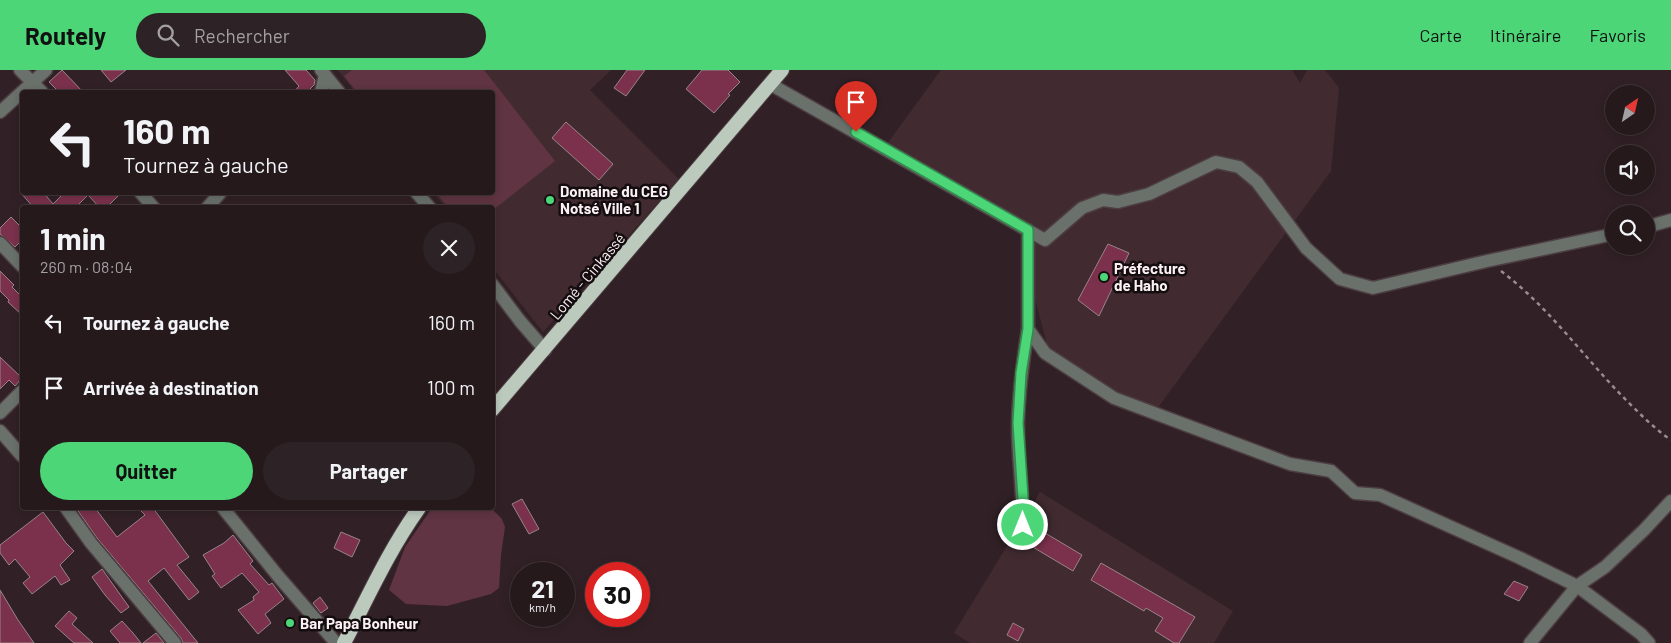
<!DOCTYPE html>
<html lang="fr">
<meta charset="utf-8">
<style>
:root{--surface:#25191c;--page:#2d2225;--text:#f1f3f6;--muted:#a3a0a3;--line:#42383b;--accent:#4cd677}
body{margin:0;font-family:Barlow,sans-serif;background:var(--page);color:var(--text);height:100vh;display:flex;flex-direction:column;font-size:19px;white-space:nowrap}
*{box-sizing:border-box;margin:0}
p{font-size:16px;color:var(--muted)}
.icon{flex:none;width:28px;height:28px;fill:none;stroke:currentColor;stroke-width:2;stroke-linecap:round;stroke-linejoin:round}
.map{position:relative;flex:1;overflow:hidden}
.details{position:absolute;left:20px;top:135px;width:475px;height:305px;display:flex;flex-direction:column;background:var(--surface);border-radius:5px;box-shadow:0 2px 8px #0003,0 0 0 1px var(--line)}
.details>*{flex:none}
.hud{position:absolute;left:20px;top:20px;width:475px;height:105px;border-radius:5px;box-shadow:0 2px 8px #0003,0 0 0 1px var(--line);background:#25191c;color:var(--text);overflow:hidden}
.needle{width:32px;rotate:34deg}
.tools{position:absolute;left:1605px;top:15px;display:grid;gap:10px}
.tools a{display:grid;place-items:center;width:50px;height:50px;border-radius:50%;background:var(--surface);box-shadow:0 2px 8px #0003,0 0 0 1px var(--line);font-size:25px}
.speed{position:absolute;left:510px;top:492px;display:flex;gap:10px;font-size:25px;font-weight:700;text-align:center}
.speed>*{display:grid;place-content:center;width:65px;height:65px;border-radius:50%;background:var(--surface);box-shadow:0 2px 8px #0003,0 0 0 1px var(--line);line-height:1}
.speed small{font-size:12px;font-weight:400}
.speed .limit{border:8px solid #d22;background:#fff;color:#111}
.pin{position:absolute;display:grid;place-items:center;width:42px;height:42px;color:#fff;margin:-51px -21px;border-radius:50% 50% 50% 0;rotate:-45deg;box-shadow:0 0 5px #0007}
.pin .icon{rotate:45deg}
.me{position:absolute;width:55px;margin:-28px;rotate:0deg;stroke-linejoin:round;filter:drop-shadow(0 0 4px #0008)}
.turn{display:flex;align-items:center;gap:18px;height:105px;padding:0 20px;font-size:22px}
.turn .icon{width:65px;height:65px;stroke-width:2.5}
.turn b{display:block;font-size:35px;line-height:42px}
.round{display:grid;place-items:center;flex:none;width:52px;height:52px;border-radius:26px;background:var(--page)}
.head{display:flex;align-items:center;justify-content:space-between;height:85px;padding:0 20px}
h1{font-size:30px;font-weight:700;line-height:38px}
.button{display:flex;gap:10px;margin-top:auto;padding:10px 20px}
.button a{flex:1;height:58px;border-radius:30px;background:var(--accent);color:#111;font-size:20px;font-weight:700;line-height:58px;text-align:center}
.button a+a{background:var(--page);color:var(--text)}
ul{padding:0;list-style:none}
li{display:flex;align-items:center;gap:15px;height:65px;padding:0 20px}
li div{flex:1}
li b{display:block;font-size:19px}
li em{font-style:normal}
header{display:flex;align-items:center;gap:30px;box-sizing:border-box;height:70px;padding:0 25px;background:var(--accent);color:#111}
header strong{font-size:24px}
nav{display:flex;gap:28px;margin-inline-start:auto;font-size:18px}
.search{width:350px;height:45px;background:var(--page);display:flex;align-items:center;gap:12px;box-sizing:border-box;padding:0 18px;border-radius:28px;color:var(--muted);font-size:19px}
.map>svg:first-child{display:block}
.built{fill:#412b31}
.green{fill:#603442}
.building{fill:#7b314c;stroke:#98848a}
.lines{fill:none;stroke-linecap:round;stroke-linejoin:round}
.minor-casing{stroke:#4d3e43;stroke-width:15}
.trunk-casing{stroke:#4d3e43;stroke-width:16}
.path{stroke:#998b8f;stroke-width:2.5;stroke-dasharray:4 4;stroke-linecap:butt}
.minor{stroke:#6a716b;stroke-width:12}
.trunk{stroke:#bccabe;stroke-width:14}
.route-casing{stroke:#318b4d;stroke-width:12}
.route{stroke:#4cd677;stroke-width:9}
.poi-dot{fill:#4cd677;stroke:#140d0f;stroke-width:2}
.labels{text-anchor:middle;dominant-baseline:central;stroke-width:5;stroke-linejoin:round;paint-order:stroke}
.poi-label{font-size:15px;font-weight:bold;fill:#fbf0f3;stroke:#140d0f;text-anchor:start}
.street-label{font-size:15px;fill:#fbf0f3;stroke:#140d0f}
</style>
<header>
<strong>Routely</strong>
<div class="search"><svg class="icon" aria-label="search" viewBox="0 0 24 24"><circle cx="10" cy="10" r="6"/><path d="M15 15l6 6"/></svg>Rechercher</div>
<nav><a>Carte</a><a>Itinéraire</a><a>Favoris</a></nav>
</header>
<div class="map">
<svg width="1671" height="573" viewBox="0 0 1671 573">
<rect width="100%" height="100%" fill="#312126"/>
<g class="built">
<polygon points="338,0 611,0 590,20 679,109 543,262 493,198 492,138 445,137 434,123 492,122 492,22 355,22"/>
<polygon points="941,0 1292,0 1300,13 1307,0 1325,0 1339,18 1331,101 1157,339 1114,323 1048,278 1034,225 1035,173 1016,146 887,74"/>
<polygon points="1040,422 1233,541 1214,573 970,573 954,563"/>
</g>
<g class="green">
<polygon points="352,0 484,0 555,91 493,140 492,138 448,137 436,123 492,122 492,22 357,22 344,6"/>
<polygon points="432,438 491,438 502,449 505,457 501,485 499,518 491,524 447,536 406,534 389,520 405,477"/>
</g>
<g class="building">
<polygon points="62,0 83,22 59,22 49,12"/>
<polygon points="101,0 126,0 111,12"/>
<polygon points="285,0 306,0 315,10 314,15 307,22 294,22 299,16"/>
<polygon points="627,0 645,0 626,26 614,18"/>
<polygon points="702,0 728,0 740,12 728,24 730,25 714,43 686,19"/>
<polygon points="566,52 613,94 599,110 552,68"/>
<polygon points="20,122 43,122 53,134 65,122 122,122 106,138 100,138 88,125 75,138 34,138"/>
<polygon points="11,147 22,158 22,170 15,177 0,164 0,158"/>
<polygon points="1108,174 1129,183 1099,246 1078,230"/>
<polygon points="0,201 14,215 12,217 22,227 22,245 8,232 9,230 0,221"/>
<polygon points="0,287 22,308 15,316 9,310 0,319"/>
<polygon points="522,429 539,459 529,464 512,434"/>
<polygon points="76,438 95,438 117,467 145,445 138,438 153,438 189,487 177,495 199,522 189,530 164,498 148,511 198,573 183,573 181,568 97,468"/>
<polygon points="43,442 66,473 74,481 60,495 70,510 61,515 55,506 32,524 23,513 30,507 15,489 9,495 0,483 0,475"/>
<polygon points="1035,457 1082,485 1073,501 1026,473"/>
<polygon points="341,462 360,470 352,487 334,478"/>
<polygon points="233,465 253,491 250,494 269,515 272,513 284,529 265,544 271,553 258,564 238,540 254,530 253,527 259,522 242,503 221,518 212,506 215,504 203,485 224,473"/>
<polygon points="1101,493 1195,547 1179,573 1174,573 1155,561 1163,548 1146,538 1144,541 1091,510"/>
<polygon points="102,499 129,537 121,543 105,525 92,507"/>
<polygon points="1514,511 1528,517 1519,531 1504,524"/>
<polygon points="0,520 18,550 34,573 0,573"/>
<polygon points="320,527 328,538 321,543 313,533"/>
<polygon points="69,541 77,548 72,554 93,573 74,573 55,556"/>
<polygon points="122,551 133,563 141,573 120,573 110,561"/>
<polygon points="1013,553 1024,559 1018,571 1007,565"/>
<polygon points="156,563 164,573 143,573"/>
</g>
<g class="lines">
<defs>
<g id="minor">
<polyline points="20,0 42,22"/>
<polyline points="321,0 339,22"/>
<polyline points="770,14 1045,170 1082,138 1103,130 1118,132 1149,124 1216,92 1239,97 1257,112 1306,178 1340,209 1373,218 1487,191 1614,164"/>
<polyline points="321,22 325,5"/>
<polyline points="0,42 46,0"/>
<polyline points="140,122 154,138"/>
<polyline points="416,122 430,138"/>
<polyline points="207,138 221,122"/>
<polyline points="1646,157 1671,150"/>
<polyline points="1028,160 1028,259 1045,283 1114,328 1290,394 1331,401 1355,423 1380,425 1520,488 1577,516 1641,564 1649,573"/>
<polyline points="0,173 22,196"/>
<polyline points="492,214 520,251 545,280"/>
<polyline points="0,343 22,321"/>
<polyline points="0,361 22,386"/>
<polyline points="66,438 91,473 175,573"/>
<polyline points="223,438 278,506 336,573"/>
<path d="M1022 466C1025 427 1017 389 1018 351 1019 320 1023 290 1028 259"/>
<polyline points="1530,573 1577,516 1605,497 1644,460 1671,431"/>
</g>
<g id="trunk">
<polyline points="492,340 782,0"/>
<path d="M344 573C368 527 389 480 419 438"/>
</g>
</defs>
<use href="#minor" class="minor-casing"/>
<use href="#trunk" class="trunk-casing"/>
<path class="path" d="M1501 201C1550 238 1585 289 1628 332 1642 346 1655 359 1671 370"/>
<use href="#minor" class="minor"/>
<use href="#trunk" class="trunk"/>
</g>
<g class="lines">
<defs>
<polyline id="route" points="856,62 1028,160 1028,259 1021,303 1018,353 1024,443 1023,455"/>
</defs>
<use href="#route" class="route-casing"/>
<use href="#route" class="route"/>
</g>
<g class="poi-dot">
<circle cx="550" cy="130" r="5"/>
<circle cx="1104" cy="207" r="5"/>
<circle cx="290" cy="553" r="5"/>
</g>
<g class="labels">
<g class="poi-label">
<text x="560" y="121">Domaine du CEG<tspan x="560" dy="17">Notsé Ville 1</tspan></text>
<text x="1114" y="198">Préfecture<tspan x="1114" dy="17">de Haho</tspan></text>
<text x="300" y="553">Bar Papa Bonheur</text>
</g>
<g class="street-label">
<text transform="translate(587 206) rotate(-50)">Lomé - Cinkassé</text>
</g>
</g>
</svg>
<div class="tools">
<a><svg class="needle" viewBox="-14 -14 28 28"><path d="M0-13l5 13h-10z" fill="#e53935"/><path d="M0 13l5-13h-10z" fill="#a3a0a3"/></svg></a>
<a><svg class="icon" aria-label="sound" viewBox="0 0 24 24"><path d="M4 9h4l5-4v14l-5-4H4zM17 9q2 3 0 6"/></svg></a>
<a><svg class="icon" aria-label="search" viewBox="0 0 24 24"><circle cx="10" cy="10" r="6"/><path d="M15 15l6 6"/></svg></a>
</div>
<div class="speed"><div>21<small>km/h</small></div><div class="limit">30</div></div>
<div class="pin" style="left:856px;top:62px;background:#d93025"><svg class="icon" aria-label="arrive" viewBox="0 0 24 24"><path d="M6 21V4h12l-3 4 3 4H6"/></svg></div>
<svg class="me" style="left:1023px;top:455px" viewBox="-20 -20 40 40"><circle r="17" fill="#4cd677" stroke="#fff" stroke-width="3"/><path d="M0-11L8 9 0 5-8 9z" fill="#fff"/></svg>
<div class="hud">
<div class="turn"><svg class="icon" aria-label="left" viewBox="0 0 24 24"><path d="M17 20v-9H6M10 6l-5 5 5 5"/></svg><div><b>160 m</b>Tournez à gauche</div></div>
</div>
<section class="details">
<div class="head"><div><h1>1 min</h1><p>260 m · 08:04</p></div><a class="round"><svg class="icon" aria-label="close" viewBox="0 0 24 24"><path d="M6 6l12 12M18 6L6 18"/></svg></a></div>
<ul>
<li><svg class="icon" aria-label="left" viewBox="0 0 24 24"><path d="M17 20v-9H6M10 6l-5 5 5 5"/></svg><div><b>Tournez à gauche</b></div><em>160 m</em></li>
<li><svg class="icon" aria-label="arrive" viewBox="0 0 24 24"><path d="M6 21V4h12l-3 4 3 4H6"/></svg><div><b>Arrivée à destination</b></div><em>100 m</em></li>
</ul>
<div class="button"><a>Quitter</a><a>Partager</a></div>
</section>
</div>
